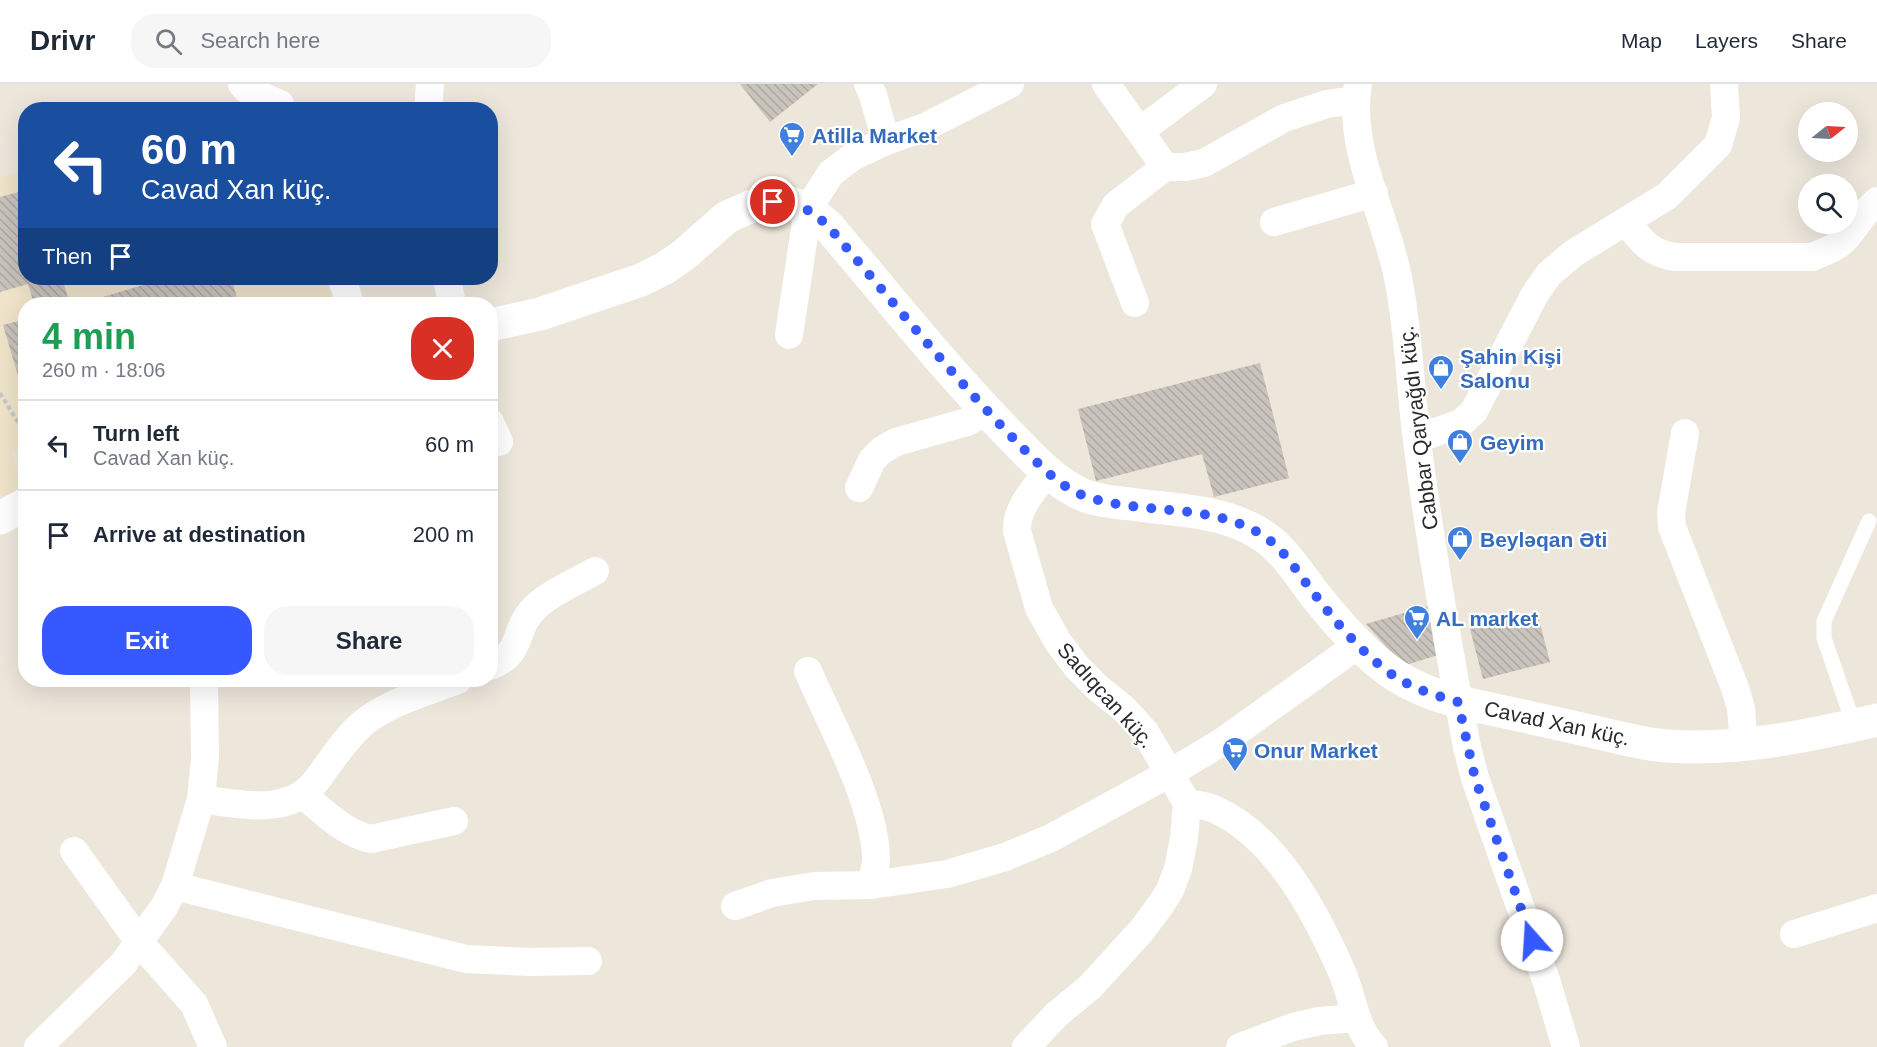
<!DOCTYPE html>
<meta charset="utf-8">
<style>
:root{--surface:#fff;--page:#f6f6f7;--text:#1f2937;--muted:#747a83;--line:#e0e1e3;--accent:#3659ff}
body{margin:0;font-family:Helvetica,sans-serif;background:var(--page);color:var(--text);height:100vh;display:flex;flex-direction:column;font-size:22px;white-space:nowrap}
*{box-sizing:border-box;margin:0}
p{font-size:20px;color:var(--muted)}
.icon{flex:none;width:33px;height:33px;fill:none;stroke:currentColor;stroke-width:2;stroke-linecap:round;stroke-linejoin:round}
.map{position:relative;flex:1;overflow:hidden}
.sheet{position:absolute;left:18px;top:213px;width:480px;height:390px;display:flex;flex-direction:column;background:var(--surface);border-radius:24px;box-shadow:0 6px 24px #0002}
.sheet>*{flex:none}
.banner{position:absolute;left:18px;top:18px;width:480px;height:183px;border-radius:24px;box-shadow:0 6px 24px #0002;background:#1a4fa0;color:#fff;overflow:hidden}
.needle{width:39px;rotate:72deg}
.buttons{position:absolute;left:1798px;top:18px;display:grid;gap:12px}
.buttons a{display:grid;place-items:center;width:60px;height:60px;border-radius:50%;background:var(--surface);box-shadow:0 6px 24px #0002;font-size:30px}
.pin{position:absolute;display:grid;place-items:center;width:51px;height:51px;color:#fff;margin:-26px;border:3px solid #fff;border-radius:50%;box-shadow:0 2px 6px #0007}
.me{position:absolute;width:66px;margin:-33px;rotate:341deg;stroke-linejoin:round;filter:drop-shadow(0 0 4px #0008)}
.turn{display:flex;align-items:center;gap:21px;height:126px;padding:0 24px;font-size:27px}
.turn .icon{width:78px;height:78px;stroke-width:2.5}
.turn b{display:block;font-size:42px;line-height:51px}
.then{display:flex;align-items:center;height:57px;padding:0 24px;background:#0003;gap:12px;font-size:22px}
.round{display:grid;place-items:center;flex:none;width:63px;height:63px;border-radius:24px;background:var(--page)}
.head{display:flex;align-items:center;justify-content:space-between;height:102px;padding:0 24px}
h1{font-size:36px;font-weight:700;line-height:45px;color:#1e9e55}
.button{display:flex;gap:12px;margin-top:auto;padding:12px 24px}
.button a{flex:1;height:69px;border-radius:24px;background:var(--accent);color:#fff;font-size:24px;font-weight:700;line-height:69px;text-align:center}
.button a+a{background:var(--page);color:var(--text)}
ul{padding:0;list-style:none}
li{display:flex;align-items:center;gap:18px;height:90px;padding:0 24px;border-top:2px solid var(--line)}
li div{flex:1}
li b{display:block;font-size:22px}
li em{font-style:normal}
header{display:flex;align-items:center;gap:36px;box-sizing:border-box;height:84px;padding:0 30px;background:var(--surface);border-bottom:2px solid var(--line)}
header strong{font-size:28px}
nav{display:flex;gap:33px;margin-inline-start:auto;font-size:21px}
.search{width:420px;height:54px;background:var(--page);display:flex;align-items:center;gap:15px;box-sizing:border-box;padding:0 21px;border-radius:24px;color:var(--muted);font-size:22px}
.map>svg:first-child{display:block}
.education{fill:#efe4ca}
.building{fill:url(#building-back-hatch)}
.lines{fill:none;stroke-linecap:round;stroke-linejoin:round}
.path{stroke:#c8c8c8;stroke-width:4;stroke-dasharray:4.5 3;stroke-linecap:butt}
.service{stroke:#fff;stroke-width:15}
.minor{stroke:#fff;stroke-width:28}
.tertiary{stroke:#fff;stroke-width:33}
.route{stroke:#3659ff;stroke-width:10;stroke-dasharray:0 18}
.labels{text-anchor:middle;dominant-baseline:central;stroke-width:4.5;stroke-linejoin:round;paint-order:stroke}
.shop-label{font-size:21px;font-weight:bold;fill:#366cbe;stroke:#fff;text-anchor:start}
.street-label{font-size:21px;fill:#2a2a2a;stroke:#fff}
</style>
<header>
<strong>Drivr</strong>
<div class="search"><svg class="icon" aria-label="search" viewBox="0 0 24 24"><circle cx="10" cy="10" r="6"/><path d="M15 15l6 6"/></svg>Search here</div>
<nav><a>Map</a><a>Layers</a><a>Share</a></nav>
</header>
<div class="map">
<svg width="1877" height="963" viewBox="0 0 1877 963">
<defs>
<pattern id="building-back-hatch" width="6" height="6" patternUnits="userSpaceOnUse" patternTransform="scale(1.5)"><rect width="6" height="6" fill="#c8c3bb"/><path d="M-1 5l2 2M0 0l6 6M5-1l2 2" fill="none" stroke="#aca8a1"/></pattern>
</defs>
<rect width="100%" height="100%" fill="#ede6db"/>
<polygon class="education" points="25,86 26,194 325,194 333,220 26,220 25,360 12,369 22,407 0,413 0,93"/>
<g class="building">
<polygon points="740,0 818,0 770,38"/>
<polygon points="26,106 26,194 62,194 70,220 34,220 28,200 0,208 0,113"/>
<polygon points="167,194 231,194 239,220 79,220"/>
<polygon points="26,235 26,315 25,315 3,241"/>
<polygon points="1260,279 1289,394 1214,413 1202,370 1096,397 1078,325"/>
<polygon points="1428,522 1438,571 1403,582 1366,540"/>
<polygon points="1537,528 1550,578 1483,595 1470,545"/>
</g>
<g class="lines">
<polyline class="path" points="0,309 26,351"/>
<polyline class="service" points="1854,641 1824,554 1824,537 1869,437"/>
<g class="minor">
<polyline points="242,0 246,5 280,20"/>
<polyline points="868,0 873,11 886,57"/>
<polyline points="1106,0 1165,83 1185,83 1204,79 1284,34 1327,20 1355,16"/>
<path d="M1358 0C1347 67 1386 130 1398 194 1409 248 1410 303 1417 357 1430 459 1448 562 1467 663L1475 694 1547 899 1566 963"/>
<polyline points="428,26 430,0"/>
<polyline points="1140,47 1203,0"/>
<polyline points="1274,138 1374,109"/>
<path d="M1627 139C1643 158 1648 168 1674 173H1812C1824 168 1837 164 1846 154 1858 140 1862 130 1877 117"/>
<polyline points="342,194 350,220"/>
<polyline points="447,194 452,220"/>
<polyline points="1135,219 1105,140 1116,121 1165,83"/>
<polyline points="789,251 808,125 831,89 854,72 886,57 925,43 1010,0"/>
<polyline points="490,338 499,358"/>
<polyline points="1685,349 1671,429 1672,443 1735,604 1741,624 1744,662"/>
<polyline points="1417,355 1461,339 1474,327 1535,210 1549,190 1574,169 1667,112 1718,61 1726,34 1724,0"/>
<polyline points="859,404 872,376 882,366 896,358 967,338 987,327"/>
<path d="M490 582C523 570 513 548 531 528 545 511 576 498 595 487"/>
<path d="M808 587C830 638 875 719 876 774 876 783 873 792 871 801"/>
<path d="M303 711C323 727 345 750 371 755L454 737"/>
<path d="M201 715C239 720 289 733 316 697 331 677 344 656 362 640 388 618 427 608 458 596"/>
<path d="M1187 719C1196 721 1206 721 1214 725 1276 752 1316 829 1342 888 1353 913 1354 942 1374 963"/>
<polyline points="74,767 140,859 194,920 213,963"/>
<polyline points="175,802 466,875 530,878 588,877"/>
<polyline points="735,822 772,809 814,802 871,801 947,790 1005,773 1051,754 1170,689 1222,658 1359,560"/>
<polyline points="1794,850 1877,824"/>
<polyline points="38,963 123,880 164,823 175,802 201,715 205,673 204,596"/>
<path d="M1026 963 1057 930 1090 903 1142 846 1162 819 1170 806 1178 785 1184 754 1187 719 1145 648 1124 625 1098 604 1077 583 1058 558 1039 524 1017 447C1016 424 1034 406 1047 388"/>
<polyline points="1240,963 1293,943 1319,937 1356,934"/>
</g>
<g class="tertiary">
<path d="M490 241 540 230 641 196 665 184 685 170 727 133 759 119 773 118 790 119 808 125 828 142C888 212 945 285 1009 350 1031 372 1052 397 1081 410 1096 417 1114 418 1130 420 1172 426 1220 426 1257 448 1287 465 1302 497 1324 522 1342 544 1363 567 1385 584 1422 613 1469 620 1514 630 1546 637 1579 644 1612 652 1629 656 1648 661 1667 662 1739 667 1807 652 1877 636"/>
<polyline points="0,434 26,420"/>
</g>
</g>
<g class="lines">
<path class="route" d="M773 118C801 120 808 124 828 142 889 213 948 287 1013 354 1033 374 1055 400 1082 411 1144 434 1220 415 1273 459 1290 474 1302 495 1316 512 1337 540 1369 577 1399 595 1417 606 1438 612 1458 618L1475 694 1532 856"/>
</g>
<defs>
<symbol id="supermarket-pin" viewBox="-11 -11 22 30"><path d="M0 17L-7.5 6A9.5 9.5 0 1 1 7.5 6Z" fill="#3f7fe0" stroke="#fff"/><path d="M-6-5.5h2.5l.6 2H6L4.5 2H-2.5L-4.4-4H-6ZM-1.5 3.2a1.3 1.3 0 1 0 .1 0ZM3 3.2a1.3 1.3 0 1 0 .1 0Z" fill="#fff"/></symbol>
<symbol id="shop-pin" viewBox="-11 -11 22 30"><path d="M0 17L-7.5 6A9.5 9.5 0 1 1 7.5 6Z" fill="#3f7fe0" stroke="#fff"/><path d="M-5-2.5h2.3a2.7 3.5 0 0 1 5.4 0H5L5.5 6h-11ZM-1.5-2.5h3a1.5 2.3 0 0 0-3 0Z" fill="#fff"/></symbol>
</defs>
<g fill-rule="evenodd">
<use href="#supermarket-pin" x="777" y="36" width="30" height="40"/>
<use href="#shop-pin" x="1426" y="269" width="30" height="40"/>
<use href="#shop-pin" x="1445" y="343" width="30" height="40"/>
<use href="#shop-pin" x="1445" y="440" width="30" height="40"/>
<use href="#supermarket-pin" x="1402" y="519" width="30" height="40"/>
<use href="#supermarket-pin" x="1220" y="651" width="30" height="40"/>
</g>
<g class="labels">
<g class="shop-label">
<text x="812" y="51">Atilla Market</text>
<text x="1460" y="272">Şahin Kişi<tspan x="1460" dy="24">Salonu</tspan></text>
<text x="1480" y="358">Geyim</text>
<text x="1480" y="455">Beyləqan Əti</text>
<text x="1436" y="534">AL market</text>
<text x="1254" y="666">Onur Market</text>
</g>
<g class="street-label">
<text transform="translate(1418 344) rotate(-97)">Cabbar Qaryağdı küç.</text>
<text transform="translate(1106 611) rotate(48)">Sadıqcan küç.</text>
<text transform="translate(1557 639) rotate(12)">Cavad Xan küç.</text>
</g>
</g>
</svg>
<div class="buttons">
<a><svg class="needle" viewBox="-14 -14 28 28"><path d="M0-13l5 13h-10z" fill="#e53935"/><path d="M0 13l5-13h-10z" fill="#747a83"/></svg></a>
<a><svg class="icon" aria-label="search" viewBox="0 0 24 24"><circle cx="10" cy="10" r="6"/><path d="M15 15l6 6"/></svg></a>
</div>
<div class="pin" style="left:773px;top:118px;background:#d93025"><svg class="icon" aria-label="arrive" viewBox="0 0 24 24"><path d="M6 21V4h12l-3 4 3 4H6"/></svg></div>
<svg class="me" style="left:1532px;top:856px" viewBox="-20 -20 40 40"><circle r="19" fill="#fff"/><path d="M0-13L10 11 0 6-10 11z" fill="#3659ff"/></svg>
<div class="banner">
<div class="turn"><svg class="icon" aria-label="left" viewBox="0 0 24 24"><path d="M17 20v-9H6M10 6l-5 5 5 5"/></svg><div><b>60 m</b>Cavad Xan küç.</div></div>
<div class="then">Then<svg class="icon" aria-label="arrive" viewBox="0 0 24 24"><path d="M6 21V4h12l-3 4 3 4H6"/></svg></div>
</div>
<section class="sheet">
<div class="head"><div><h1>4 min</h1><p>260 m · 18:06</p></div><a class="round" style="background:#d93025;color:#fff"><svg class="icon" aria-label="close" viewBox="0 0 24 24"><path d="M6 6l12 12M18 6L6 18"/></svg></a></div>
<ul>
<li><svg class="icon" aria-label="left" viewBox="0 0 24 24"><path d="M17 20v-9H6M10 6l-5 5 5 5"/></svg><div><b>Turn left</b><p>Cavad Xan küç.</p></div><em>60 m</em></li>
<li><svg class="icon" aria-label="arrive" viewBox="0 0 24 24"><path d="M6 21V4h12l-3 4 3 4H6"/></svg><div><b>Arrive at destination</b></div><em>200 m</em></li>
</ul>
<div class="button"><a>Exit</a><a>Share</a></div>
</section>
</div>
